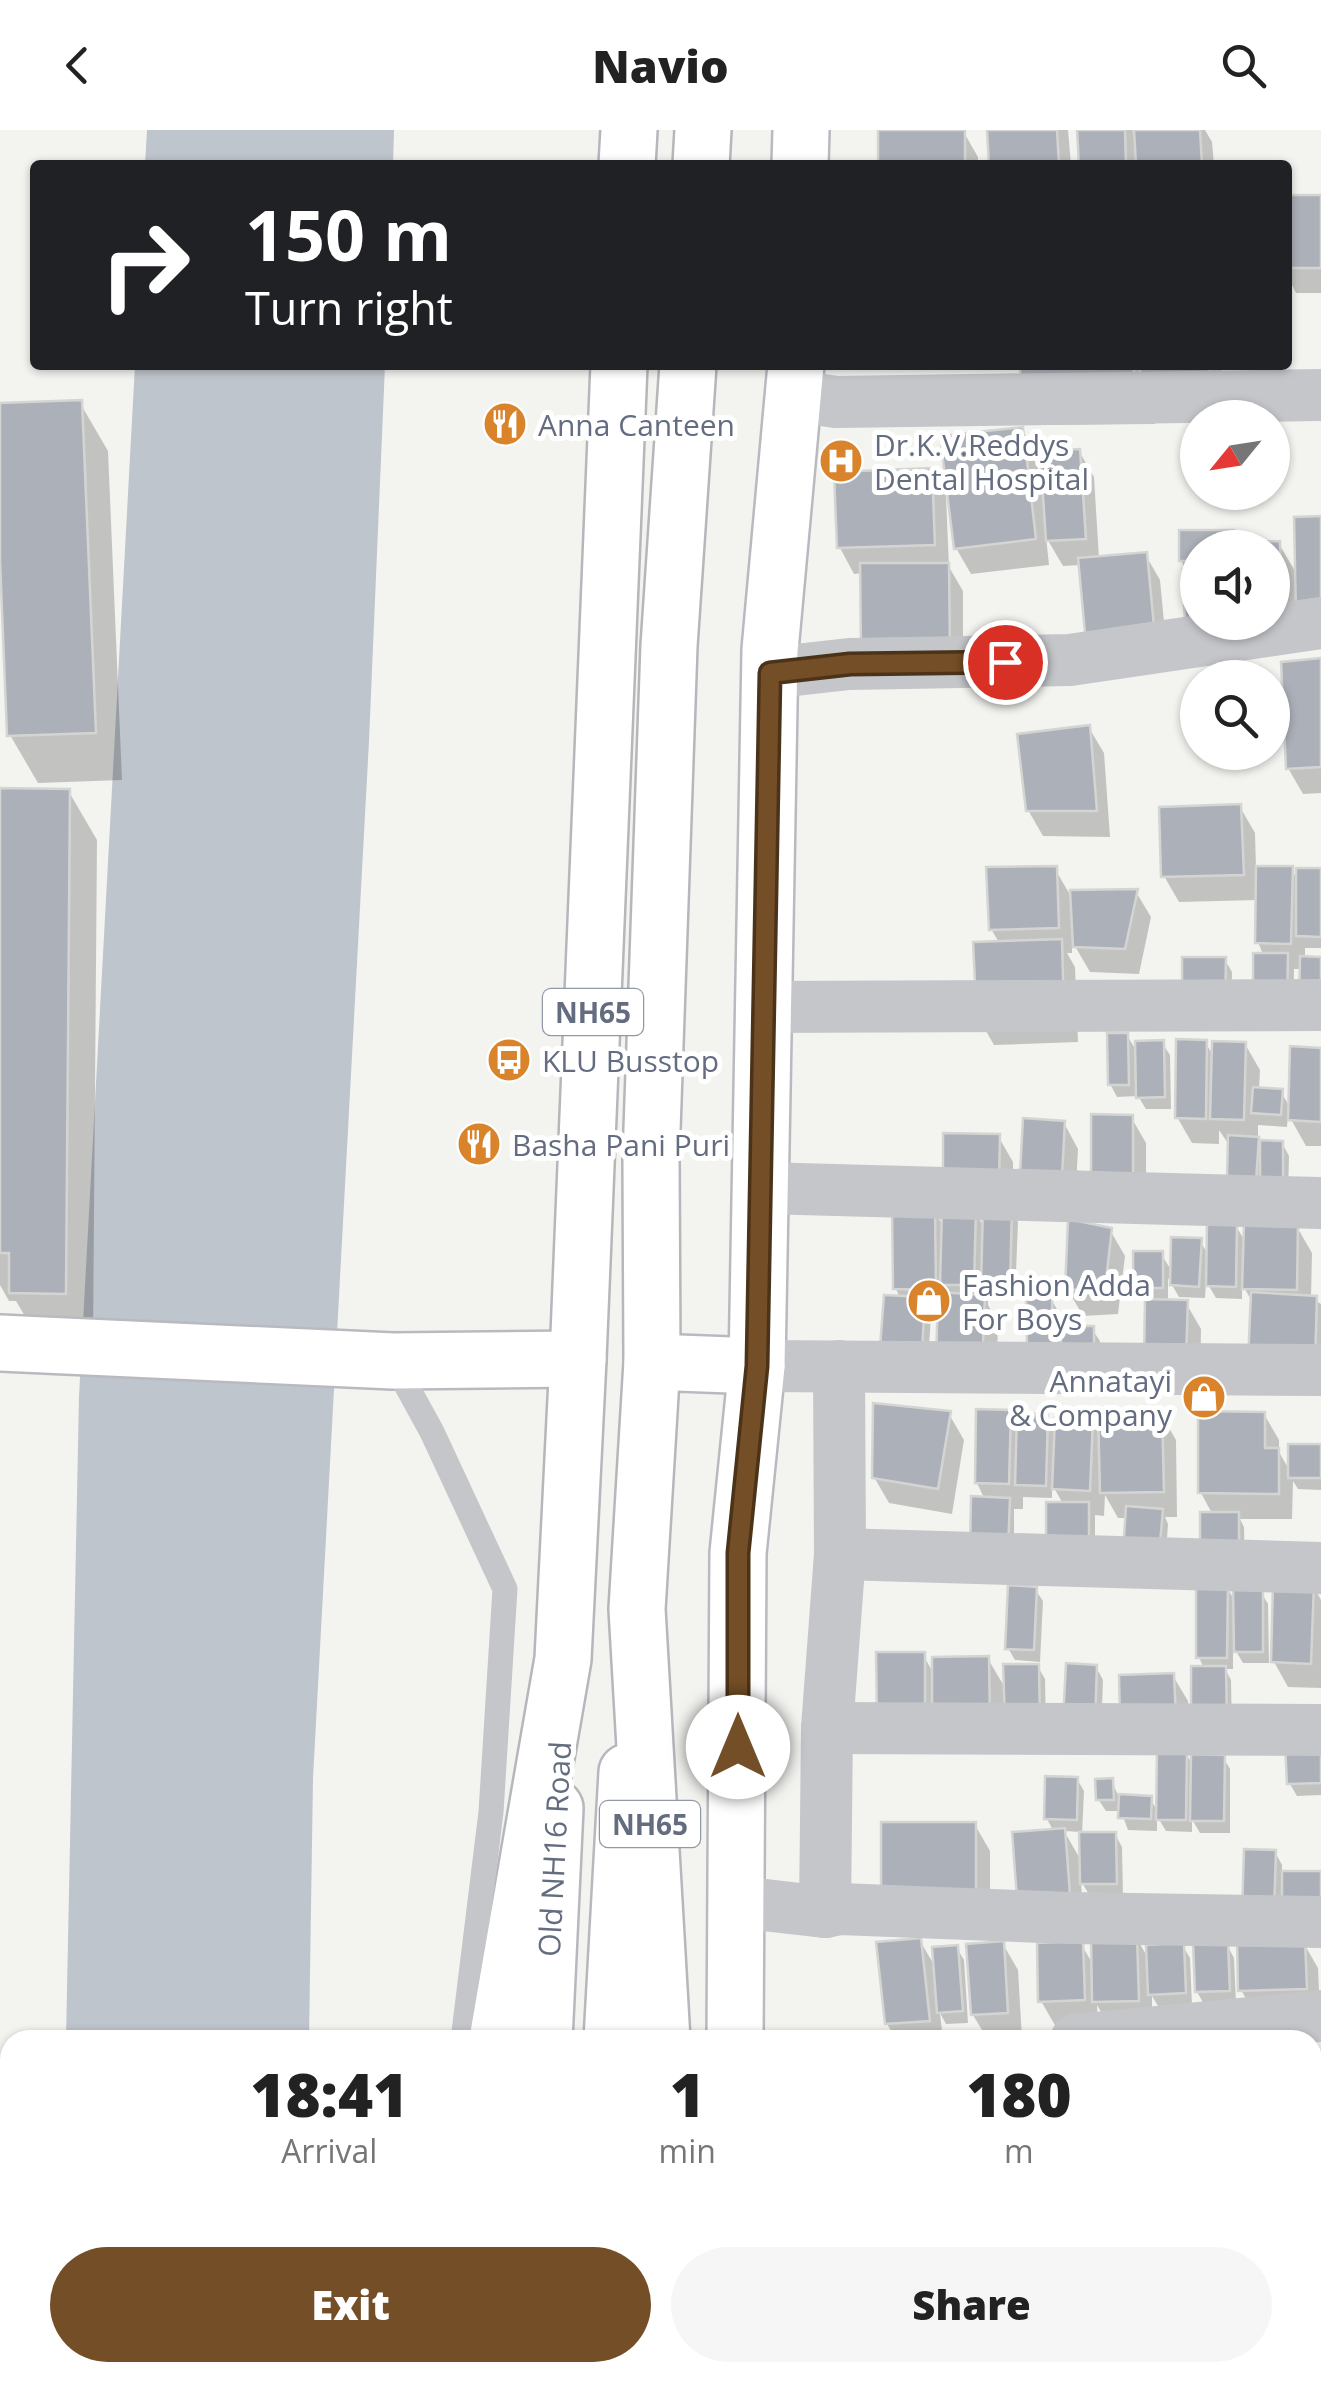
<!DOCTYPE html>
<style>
:root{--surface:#fff;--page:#f6f6f6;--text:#222;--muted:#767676;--accent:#744e26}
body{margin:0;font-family:"Open Sans",sans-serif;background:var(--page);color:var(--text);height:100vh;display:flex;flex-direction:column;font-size:38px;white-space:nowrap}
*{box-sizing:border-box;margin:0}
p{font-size:32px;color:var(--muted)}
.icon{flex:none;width:55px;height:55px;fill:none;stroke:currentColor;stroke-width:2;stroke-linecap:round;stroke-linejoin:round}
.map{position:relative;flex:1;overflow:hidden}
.side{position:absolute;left:0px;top:1900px;width:1322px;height:352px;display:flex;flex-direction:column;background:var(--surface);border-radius:30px 30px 0 0;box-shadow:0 2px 8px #0004}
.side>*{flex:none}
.top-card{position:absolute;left:30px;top:30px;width:1262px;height:210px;border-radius:10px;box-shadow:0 2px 8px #0004;background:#202124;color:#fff;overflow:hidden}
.needle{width:65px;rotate:240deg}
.fabs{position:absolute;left:1180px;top:270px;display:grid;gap:20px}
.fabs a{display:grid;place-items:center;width:110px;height:110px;border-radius:50%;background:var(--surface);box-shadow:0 2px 8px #0004;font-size:50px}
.pin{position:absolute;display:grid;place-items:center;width:85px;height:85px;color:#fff;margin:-42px;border:5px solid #fff;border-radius:50%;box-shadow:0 2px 10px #0007}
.me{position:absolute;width:110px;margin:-55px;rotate:0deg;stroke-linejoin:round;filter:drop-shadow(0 0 8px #0008)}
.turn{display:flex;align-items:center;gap:35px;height:210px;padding:0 50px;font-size:45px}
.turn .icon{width:130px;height:130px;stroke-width:2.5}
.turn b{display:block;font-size:70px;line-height:85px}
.eta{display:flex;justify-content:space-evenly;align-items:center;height:170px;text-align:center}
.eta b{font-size:60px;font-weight:800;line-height:70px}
.button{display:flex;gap:20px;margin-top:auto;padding:20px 50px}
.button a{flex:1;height:115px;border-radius:60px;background:var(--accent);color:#fff;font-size:40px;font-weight:800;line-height:115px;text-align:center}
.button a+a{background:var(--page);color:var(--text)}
header{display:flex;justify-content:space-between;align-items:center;height:130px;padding:0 50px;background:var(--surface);font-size:45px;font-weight:800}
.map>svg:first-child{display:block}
.water{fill:#bfc5cc}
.shadow{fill:#0003;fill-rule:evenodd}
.building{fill:#acb0b8;stroke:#d4d5d3;stroke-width:2.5}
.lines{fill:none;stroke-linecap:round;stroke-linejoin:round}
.secondary-casing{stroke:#b8bac0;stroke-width:60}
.primary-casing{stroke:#b7b8bd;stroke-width:60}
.highway-casing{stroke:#b6b7bb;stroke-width:60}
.lane{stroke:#c4c6ca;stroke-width:25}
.street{stroke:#c4c6ca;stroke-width:52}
.secondary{stroke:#fff;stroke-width:55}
.primary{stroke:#fff;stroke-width:55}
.highway{stroke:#fff;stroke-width:55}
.route-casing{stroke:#4b3319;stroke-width:25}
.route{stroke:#744e26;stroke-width:18}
.labels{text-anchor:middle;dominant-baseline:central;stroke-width:10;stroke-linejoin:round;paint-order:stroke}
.shield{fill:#fff;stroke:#9298a6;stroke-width:2.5}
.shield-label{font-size:28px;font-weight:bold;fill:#646c80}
.poi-label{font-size:30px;fill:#646c80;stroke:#fff;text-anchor:start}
.street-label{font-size:30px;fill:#646c80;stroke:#fff}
</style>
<header><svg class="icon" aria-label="back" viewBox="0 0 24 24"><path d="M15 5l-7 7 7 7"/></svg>Navio<svg class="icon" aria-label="search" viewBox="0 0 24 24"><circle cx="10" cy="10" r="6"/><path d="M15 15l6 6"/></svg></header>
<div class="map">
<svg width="1321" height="2251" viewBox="0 0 1321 2251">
<rect width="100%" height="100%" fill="#f3f4f0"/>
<g class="water">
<polygon points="147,0 394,0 393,35 145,35"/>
<polygon points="135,235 385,235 369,611 313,1648 309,1910 66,1910 79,1266"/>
<polygon points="59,2242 304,2242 303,2251 58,2251"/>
</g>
<g class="shadow">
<polygon points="989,0 1068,0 1071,35 991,35"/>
<polygon points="1080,0 1132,0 1137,9 1137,0 1205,0 1212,12 1214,35 1081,35"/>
<polygon points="963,1 978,27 978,35 881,35"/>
<polygon points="1288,67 1321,67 1321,163 1296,163 1288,147"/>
<polygon points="1022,235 1222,235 1223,276 1155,277 1155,294 1044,295"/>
<polygon points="80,273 108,321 122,650 38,653 10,605 0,372 0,275"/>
<polygon points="1022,299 1036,325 1040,356 1044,356 1079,321 1094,347 1099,428 1145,424 1160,450 1167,523 1081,435 1063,436 1046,407 1049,435 971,444 956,418"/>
<polygon points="931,340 946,366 949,437 963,461 963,548 863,443 854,444 840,418"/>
<polygon points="1321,388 1321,509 1272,492 1279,414 1298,446"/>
<polygon points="1232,402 1239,418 1198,418 1195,516 1192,478 1186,468 1188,442 1181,431 1181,403"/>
<polygon points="1321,531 1321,663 1303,664 1288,638"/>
<polygon points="1089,598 1104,623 1110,707 1043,706 1028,680"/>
<polygon points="0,661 69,662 97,710 93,1211 39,1210 16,1171 9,1171 0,1155"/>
<polygon points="1240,677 1255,703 1256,739 1291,739 1299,752 1321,740 1321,818 1305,818 1305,829 1321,830 1302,839 1294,839 1293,899 1258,812 1258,770 1179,772 1164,746"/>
<polygon points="1055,739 1069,763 1136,762 1151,787 1139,844 1090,842 1072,811 1072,823 1067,823 1075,837 1078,912 994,915 979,889 1000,814 991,799"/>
<polygon points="1185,829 1225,830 1232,842 1231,893"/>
<polygon points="1127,905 1138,924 1162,913 1170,925 1171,979 1146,979 1138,966 1117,967 1110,954"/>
<polygon points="1205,912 1214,927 1245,914 1260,940 1259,960 1281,962 1291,979 1321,920 1321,1016 1306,1016 1288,984 1287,997 1258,995 1258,1012 1282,1013 1289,1026 1288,1065 1262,1064 1219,1000 1219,1014 1192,1013 1177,987"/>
<polygon points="1131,987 1146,1013 1146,1082 1108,1082"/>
<polygon points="1064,993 1078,1019 1074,1093 1110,1100 1125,1126 1118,1184 1083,1186 1068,1160 1070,1089 1036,1086"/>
<path d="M998 1006 1013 1032V1082L1018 1092 1015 1168 988 1167V1175L998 1193 996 1261 940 1185H931L928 1232 896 1159 934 1080 944 1098ZM973 1078H986L985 1099Z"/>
<polygon points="1236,1096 1246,1113 1297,1097 1312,1123 1311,1168 1321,1174 1321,1259 1253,1173 1242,1154 1242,1169 1216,1168 1206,1151 1205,1168 1179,1167 1168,1148 1168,1172 1186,1173 1201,1199 1200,1254 1148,1170 1143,1170 1136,1157 1161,1124 1173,1143 1200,1111 1209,1126"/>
<polygon points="1051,1169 1058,1181 1059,1198 1092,1199 1100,1211 1100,1243 1036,1227"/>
<polygon points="1009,1283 1019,1299 1047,1286 1056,1303 1092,1291 1101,1308 1161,1284 1176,1310 1177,1387 1165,1387 1168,1394 1165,1437 1127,1388 1118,1388 1105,1365 1104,1386 1095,1385 1095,1432 1052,1354 1052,1368 1023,1367 1023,1379 1014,1379 1014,1432 977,1353"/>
<polygon points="949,1284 964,1310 952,1384 889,1373 874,1347"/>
<polygon points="1264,1284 1279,1310 1279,1322 1291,1343 1321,1317 1321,1360 1298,1359 1293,1351 1292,1389 1240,1389 1244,1397 1245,1444 1201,1363"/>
<polygon points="1313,1455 1321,1470 1321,1558 1288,1557 1273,1530"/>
<polygon points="1226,1456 1236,1473 1261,1462 1268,1474 1269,1533 1243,1533 1233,1516 1233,1539 1225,1539 1231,1550 1232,1606 1199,1527"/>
<polygon points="1035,1459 1043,1471 1040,1532 1015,1530 1008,1518"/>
<polygon points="923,1525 934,1544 988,1529 1007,1561 1038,1537 1045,1549 1046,1604 895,1611"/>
<polygon points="1096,1537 1103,1550 1101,1604 1065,1590"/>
<polygon points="1173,1546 1188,1571 1189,1616 1138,1617"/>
<polygon points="1321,1617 1321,1665 1297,1666 1290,1654"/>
<polygon points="1186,1624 1194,1637 1223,1627 1230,1639 1230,1703 1200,1703 1192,1689 1192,1702 1166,1701 1157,1686 1157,1701 1128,1700 1121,1681 1106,1681 1098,1669 1111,1650 1119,1667 1150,1668 1159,1684"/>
<path d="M1077 1649 1084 1661 1082 1705 1115 1704 1122 1717 1123 1766H1090L1081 1751 1084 1803 1036 1807 1054 1702 1047 1689ZM1064 1701 1082 1702V1732Z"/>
<polygon points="975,1695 990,1721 990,1790 883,1763"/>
<polygon points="1275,1722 1282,1735 1282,1743 1321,1744 1252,1793"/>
<polygon points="1136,1807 1149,1830 1183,1816 1190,1828 1192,1875 1158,1876 1152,1866 1152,1896 1110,1897 1097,1875 1098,1896 1056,1897 1041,1871 1081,1814 1094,1836"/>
<polygon points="920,1811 936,1838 957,1818 964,1830 968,1893 946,1894 940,1883 943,1910 897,1910 887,1894"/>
<polygon points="1303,1812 1318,1838 1320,1884 1256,1886 1241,1860"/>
<polygon points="1003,1814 1018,1840 1022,1909 988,1910 973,1885"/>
<polygon points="1227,1815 1234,1828 1236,1873 1204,1874 1197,1862"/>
<polygon points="1143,2242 1210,2242 1211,2251 1144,2251"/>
</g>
<g class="building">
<rect x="878" y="0" width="87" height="35"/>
<polygon points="987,0 1057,0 1059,35 989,35"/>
<polygon points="1077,0 1125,0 1126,35 1079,35"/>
<polygon points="1134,0 1200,0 1202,35 1136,35"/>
<rect x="1288" y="65" width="33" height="73"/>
<polygon points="1020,235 1134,235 1134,257 1020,258"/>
<polygon points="1140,235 1209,235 1209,251 1140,252"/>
<polygon points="82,270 96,603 7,606 0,430 0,273"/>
<polygon points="1023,297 1036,409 954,419 940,306"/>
<polygon points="1080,319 1086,409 1046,411 1040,321"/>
<polygon points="932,338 935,415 837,418 834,342"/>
<polygon points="1321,386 1321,482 1296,485 1294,387"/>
<polygon points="1179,400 1234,400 1234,418 1198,418 1198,431 1179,431"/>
<polygon points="1280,411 1281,487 1272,487 1272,418 1244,418 1243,412"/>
<polygon points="1147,422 1154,497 1085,503 1078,428"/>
<polygon points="860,433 949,433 950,523 861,522"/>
<polygon points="1183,439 1198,439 1198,468 1184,469"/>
<polygon points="1198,475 1198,492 1186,505 1184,476"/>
<polygon points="1321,528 1321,637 1286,639 1281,532"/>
<polygon points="1090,595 1097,681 1026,681 1017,604"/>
<polygon points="0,658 70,659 66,1164 9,1163 9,1123 0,1123"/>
<polygon points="1241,674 1244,745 1161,747 1159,677"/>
<polygon points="1057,736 1059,798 989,800 986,737"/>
<polygon points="1256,736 1293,736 1291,814 1255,813"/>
<polygon points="1296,738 1321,738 1321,807 1296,806"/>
<polygon points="1138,759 1125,819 1073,817 1070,760"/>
<polygon points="1062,809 1064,886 977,890 973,812"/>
<polygon points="1253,823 1288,823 1287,887 1253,887"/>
<polygon points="1300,826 1321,827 1321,875 1299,875"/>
<polygon points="1182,827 1226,827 1225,882 1182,881"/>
<polygon points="1107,903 1128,903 1129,955 1108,955"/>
<polygon points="1176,909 1207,910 1206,989 1175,988"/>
<polygon points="1164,910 1165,967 1136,968 1135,911"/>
<polygon points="1212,911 1246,912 1244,990 1210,989"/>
<polygon points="1290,916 1321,918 1321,992 1288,990"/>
<polygon points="1253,957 1283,959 1281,985 1251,983"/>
<polygon points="1091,984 1133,985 1133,1057 1091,1057"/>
<polygon points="1023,988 1065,991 1061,1064 1019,1061"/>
<polygon points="943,1003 1000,1004 999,1054 943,1053"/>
<polygon points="1228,1005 1259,1007 1256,1052 1227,1050"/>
<polygon points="1260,1010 1283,1011 1283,1053 1260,1052"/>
<polygon points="983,1076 1012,1077 1010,1157 981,1155"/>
<polygon points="892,1077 935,1077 936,1160 893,1159"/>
<polygon points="942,1077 976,1078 974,1155 940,1155"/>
<polygon points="1068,1089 1112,1098 1105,1159 1065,1160"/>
<polygon points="1207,1093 1237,1094 1236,1157 1206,1156"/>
<polygon points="1244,1093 1298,1094 1297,1160 1242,1159"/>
<polygon points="1171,1107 1202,1108 1199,1157 1170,1155"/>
<rect x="1133" y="1121" width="30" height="37"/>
<polygon points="938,1162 985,1165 982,1236 936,1233"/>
<polygon points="1251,1162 1317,1166 1315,1234 1248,1231"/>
<polygon points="884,1165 925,1167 922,1221 880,1217"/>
<polygon points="1026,1166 1052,1166 1053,1215 1027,1215"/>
<polygon points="1145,1169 1188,1170 1186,1229 1144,1227"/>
<polygon points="1061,1196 1094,1196 1094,1231 1061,1232"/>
<polygon points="873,1273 951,1281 938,1359 872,1348"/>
<polygon points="976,1279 1011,1280 1009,1354 975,1353"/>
<polygon points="1162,1281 1164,1362 1100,1363 1098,1282"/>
<polygon points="1198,1281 1265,1282 1265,1318 1279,1318 1279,1364 1198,1363"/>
<polygon points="1017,1283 1048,1284 1046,1356 1015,1355"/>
<polygon points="1055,1287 1093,1289 1090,1361 1052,1359"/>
<rect x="1288" y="1314" width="33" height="34"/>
<polygon points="971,1366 1010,1368 1008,1421 970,1420"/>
<rect x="1046" y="1372" width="43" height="48"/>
<polygon points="1126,1376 1163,1379 1159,1425 1123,1422"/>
<rect x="1200" y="1382" width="39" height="50"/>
<polygon points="1273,1451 1314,1453 1311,1534 1271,1532"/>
<polygon points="1196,1454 1228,1454 1227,1528 1196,1528"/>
<polygon points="1008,1455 1037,1457 1034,1520 1005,1519"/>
<polygon points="1233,1459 1263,1459 1263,1522 1234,1522"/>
<polygon points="876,1522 925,1522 925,1585 877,1586"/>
<polygon points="989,1526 990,1589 932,1590 932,1527"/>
<polygon points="1066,1533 1097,1535 1095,1593 1063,1591"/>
<polygon points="1003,1534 1039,1534 1040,1592 1005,1592"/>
<polygon points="1191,1536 1226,1536 1227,1594 1191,1594"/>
<polygon points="1174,1543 1176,1590 1120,1592 1119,1545"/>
<polygon points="1321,1614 1321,1653 1287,1654 1285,1615"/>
<polygon points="1157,1620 1187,1621 1186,1690 1156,1690"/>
<polygon points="1191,1624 1225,1625 1224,1691 1190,1691"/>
<polygon points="1045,1646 1078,1647 1077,1690 1044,1689"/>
<polygon points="1113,1648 1114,1670 1096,1670 1095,1649"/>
<polygon points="1119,1664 1152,1666 1151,1689 1118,1688"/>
<polygon points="881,1692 976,1692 976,1765 881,1764"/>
<polygon points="1065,1698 1071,1778 1018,1782 1012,1702"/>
<polygon points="1079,1702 1116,1702 1117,1754 1080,1754"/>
<polygon points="1244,1719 1276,1720 1274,1782 1242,1781"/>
<polygon points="1282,1741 1321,1741 1321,1781 1282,1780"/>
<polygon points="1137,1805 1139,1871 1092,1872 1091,1806"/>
<polygon points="921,1808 930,1891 885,1894 876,1812"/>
<polygon points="1305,1809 1307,1859 1238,1861 1237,1811"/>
<polygon points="1004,1811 1008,1883 971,1885 966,1814"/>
<polygon points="1083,1811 1085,1870 1038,1872 1037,1813"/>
<polygon points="1184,1813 1186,1863 1148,1865 1146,1815"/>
<polygon points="1228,1813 1230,1861 1195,1862 1193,1814"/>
<polygon points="958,1815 963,1881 937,1883 932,1817"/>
<polygon points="1141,2242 1200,2242 1201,2251 1142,2251"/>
</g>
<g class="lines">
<defs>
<g id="secondary">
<polyline points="800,35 801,0"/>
<polyline points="0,1213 393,1231 578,1229"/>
<polyline points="652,1232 757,1236"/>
<polyline points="735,1910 738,1423 757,1236 770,520 796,235"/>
<polyline points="724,2251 725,2242"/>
</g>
<g id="primary">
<polyline points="544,1910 555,1678"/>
<polyline points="612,1910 627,1642"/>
<polyline points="530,2251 530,2242"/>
<polyline points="595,2251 595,2242"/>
</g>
<g id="highway">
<polyline points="627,35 629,0"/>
<polyline points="701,35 703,0"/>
<polyline points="497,1910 563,1529 578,1229 619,235"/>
<polyline points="662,1910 637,1479 652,1232 651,1028 669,516 688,235"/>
<polyline points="458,2251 459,2242"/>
<polyline points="667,2251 667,2242"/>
</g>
</defs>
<use href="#secondary" class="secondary-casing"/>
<use href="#primary" class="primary-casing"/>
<use href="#highway" class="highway-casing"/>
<polyline class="lane" points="393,1231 432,1302 505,1459 491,1682 463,1910"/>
<g class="street">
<polyline points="795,266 836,272 1321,265"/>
<polyline points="769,543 849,534 1070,530 1321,493"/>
<polyline points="764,877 1321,875"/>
<polyline points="759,1058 1321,1073"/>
<polyline points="757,1236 1321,1240"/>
<polyline points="840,1424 1321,1438"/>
<polyline points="827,1598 1321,1600"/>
<polyline points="738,1772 825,1782 840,1779 1071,1788 1321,1792"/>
<polyline points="825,1782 827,1598 840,1424 839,1236"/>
<polyline points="1076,1910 1321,1886"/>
</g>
<use href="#secondary" class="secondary"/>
<use href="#primary" class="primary"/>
<use href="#highway" class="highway"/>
</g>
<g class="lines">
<defs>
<polyline id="route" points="738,1617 738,1423 757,1236 770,543 850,534 1005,532"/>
</defs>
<use href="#route" class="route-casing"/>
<use href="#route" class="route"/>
</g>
<defs>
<symbol id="restaurant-disc" viewBox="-11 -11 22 22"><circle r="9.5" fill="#d9842b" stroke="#fff"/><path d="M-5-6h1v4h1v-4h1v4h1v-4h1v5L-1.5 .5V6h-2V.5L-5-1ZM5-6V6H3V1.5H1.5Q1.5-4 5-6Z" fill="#fff"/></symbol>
<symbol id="hospital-disc" viewBox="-11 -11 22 22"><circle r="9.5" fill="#d9842b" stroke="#fff"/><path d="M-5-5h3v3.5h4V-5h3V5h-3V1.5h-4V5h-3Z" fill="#fff"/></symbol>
<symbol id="bus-disc" viewBox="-11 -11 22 22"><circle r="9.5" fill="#d9842b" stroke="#fff"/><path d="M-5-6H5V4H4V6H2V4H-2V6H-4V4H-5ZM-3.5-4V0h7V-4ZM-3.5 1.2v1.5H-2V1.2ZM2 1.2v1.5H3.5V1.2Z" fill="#fff"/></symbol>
<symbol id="shop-disc" viewBox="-11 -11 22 22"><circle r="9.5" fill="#d9842b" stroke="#fff"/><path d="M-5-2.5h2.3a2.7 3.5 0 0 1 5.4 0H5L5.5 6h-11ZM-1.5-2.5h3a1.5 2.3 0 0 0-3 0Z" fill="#fff"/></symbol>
</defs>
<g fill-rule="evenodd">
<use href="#restaurant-disc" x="480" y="269" width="50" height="50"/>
<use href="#hospital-disc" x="816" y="306" width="50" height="50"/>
<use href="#bus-disc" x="484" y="905" width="50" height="50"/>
<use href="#restaurant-disc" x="454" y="989" width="50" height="50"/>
<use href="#shop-disc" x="904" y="1146" width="50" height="50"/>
<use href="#shop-disc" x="1179" y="1242" width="50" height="50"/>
</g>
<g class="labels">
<g class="shield">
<rect x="543" y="859" width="100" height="46" rx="8"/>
<rect x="600" y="1671" width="100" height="46" rx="8"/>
</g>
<g class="shield-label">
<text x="593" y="882">NH65</text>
<text x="650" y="1694">NH65</text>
</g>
<g class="poi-label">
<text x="538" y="294">Anna Canteen</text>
<text x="874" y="314">Dr.K.V.Reddys<tspan x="874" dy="34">Dental Hospital</tspan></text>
<text x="542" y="930">KLU Busstop</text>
<text x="512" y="1014">Basha Pani Puri</text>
<text x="962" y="1154">Fashion Adda<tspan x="962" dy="34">For Boys</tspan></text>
<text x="1172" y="1250" text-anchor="end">Annatayi<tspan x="1172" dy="34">&amp; Company</tspan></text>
</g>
<g class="street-label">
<text transform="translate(554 1719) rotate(-87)">Old NH16 Road</text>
</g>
</g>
</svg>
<div class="fabs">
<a><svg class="needle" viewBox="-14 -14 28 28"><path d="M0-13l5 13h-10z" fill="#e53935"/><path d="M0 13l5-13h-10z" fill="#767676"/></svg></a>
<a><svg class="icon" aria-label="sound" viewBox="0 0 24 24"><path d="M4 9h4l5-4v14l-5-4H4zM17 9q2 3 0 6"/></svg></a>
<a><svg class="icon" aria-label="search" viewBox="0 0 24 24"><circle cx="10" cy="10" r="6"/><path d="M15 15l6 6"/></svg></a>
</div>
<div class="pin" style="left:1005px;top:532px;background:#d93025"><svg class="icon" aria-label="arrive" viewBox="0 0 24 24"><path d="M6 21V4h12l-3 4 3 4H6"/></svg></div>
<svg class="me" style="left:738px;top:1617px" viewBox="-20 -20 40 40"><circle r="19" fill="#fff"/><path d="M0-13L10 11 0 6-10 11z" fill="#744e26"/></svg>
<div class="top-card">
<div class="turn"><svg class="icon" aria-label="right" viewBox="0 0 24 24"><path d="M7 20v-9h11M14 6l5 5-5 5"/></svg><div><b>150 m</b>Turn right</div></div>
</div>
<section class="side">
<div class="eta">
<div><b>18:41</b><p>Arrival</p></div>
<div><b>1</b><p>min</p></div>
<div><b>180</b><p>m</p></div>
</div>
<div class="button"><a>Exit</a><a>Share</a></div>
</section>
</div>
